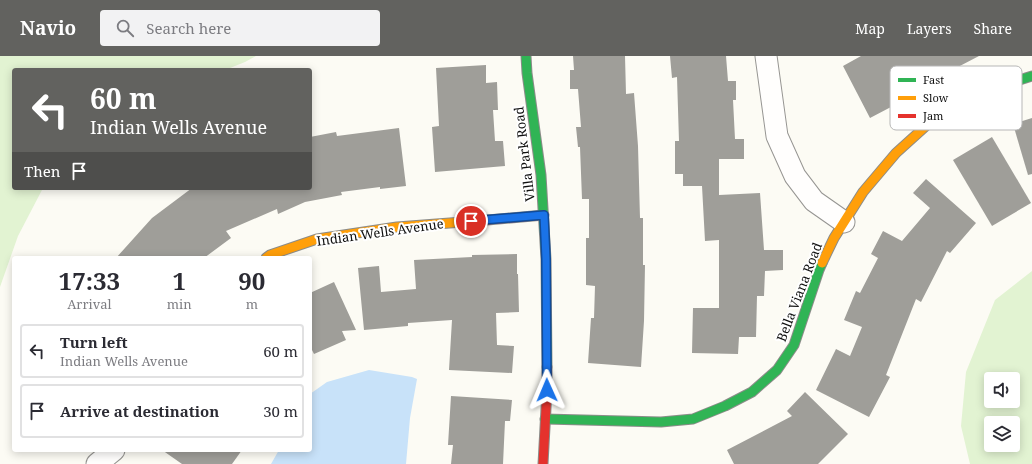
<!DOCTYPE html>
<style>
:root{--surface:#fff;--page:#f2f2f3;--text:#2b2b33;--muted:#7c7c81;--line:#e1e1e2;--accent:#62625f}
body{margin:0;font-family:"Noto Serif",serif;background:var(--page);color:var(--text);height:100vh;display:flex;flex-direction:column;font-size:15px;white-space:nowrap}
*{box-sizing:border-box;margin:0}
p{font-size:13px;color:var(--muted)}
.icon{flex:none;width:22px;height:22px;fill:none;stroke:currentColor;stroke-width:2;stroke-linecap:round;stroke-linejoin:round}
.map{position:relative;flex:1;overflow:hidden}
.details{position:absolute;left:12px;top:200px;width:300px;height:196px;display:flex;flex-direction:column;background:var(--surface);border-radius:4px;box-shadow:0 2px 10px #0003}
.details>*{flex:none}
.banner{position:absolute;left:12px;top:12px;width:300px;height:122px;border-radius:4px;box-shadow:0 2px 10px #0003;background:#62625f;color:#fff;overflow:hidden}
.fabs{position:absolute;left:984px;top:316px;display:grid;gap:8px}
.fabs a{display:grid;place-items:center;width:36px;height:36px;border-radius:4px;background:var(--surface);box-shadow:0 2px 10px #0003;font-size:20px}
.pin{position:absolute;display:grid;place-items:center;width:34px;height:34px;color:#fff;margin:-17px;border:2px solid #fff;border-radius:50%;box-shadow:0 1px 4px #0007}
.me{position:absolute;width:44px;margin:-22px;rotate:359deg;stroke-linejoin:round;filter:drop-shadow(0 0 3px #0008)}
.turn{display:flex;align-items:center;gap:14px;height:84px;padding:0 12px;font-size:18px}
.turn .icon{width:52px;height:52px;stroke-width:2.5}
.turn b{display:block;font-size:28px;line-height:34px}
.then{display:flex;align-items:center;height:38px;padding:0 12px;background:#0003;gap:8px;font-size:15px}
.eta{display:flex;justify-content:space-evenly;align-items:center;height:68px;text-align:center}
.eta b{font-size:24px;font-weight:700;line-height:28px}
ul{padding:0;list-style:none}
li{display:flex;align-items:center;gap:12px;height:54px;margin:0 8px 6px;padding:0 4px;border:2px solid var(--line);border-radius:4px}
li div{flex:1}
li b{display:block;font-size:15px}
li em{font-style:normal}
header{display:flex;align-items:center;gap:24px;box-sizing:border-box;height:56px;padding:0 20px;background:var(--accent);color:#fff}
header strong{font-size:19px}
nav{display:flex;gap:22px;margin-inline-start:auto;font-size:14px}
.search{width:280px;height:36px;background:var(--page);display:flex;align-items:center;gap:10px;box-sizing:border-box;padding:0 14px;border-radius:4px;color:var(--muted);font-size:15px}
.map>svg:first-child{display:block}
.green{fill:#e2f3d2;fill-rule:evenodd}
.water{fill:#c8e2f9}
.building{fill:#9f9e99}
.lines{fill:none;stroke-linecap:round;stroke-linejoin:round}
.street-casing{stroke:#969592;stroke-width:23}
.fast-casing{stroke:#8c8c89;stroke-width:11}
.slow-casing{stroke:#8c8c89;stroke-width:11}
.jam-casing{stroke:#8c8c89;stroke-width:11}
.street{stroke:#fffefd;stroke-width:21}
.fast{stroke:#30b455;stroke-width:9}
.slow{stroke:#ff9f0a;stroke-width:9}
.jam{stroke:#e5322d;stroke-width:9}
.route-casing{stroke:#114b97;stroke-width:10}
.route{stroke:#1a73e8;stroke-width:7}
.labels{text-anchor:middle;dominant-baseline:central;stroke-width:4;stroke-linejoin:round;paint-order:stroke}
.street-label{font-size:13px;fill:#0f0f0f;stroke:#fff}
.key{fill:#fff;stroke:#b7b7b7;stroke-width:1}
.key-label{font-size:11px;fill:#0f0f0f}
</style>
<header>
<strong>Navio</strong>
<div class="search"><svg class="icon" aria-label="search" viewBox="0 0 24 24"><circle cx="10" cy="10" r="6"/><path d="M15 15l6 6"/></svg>Search here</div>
<nav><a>Map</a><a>Layers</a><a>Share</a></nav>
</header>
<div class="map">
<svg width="1032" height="408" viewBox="0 0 1032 408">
<rect width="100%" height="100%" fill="#fcfbf4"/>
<g class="green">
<polygon points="0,0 256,0 245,6 225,14 14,14 14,132 43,132 18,180 0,231"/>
<path d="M1032 215V408H970L961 370 966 316 995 244ZM991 323H1013V345H991ZM991 367H1013V389H991Z"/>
</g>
<polygon class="water" points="369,314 412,321 417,323 410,362 406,408 271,408 279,394 310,394 310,338 327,326"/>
<g class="building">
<polygon points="573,0 625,0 626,38 634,37 638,90 640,162 643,162 643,209 645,209 644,265 641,311 588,307 591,262 594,262 595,230 586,229 586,182 589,182 589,143 582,143 580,91 578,91 576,71 581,71 578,33 570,33 570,14 574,14"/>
<polygon points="670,0 726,0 728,25 736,25 736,44 733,44 735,83 744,83 744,103 719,103 719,139 760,137 764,194 783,194 783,214 765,215 764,240 757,240 756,281 739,281 738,298 692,297 693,252 719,252 719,184 705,185 702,130 683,130 683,118 675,118 675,85 679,85 677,21 672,22"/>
<polygon points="861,0 979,0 908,37 910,41 870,62 843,10"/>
<polygon points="486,9 486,27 497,26 498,54 493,54 495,85 503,85 505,110 435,116 432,71 439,70 436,12"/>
<polygon points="1032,62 1032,118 1028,119 1013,68"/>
<polygon points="399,72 406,130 380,133 380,131 341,136 342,139 305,146 278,158 277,153 226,175 231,182 204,202 116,202 152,162 192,132 310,132 310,81 336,76 337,80"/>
<polygon points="992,81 1031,147 992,170 953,104"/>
<polygon points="926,123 976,167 950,197 947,195 921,246 916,243 886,319 890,321 869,361 816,334 836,293 850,300 862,271 844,264 856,235 860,237 878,202 871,198 883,175 902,185 930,152 913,137"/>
<polygon points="517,198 517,218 518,218 519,256 496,257 497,289 514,290 512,317 449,314 452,264 408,267 408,270 364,274 358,212 379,210 381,236 416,233 414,204 472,201 472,199"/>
<polygon points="334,226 356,274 342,275 346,284 314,298 310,290 310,237"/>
<polygon points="805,336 848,378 818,408 734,408 727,394 792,360 787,355"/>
<polygon points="451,340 512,344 510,365 505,365 503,408 451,408 453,389 448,389"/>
<polygon points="162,394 242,394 232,408 182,408"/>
</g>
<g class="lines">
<defs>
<g id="street">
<polyline points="766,0 777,80 795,120 814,145 844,166"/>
<polyline points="97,408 114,394"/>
</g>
<g id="fast">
<polyline points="526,0 527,17 541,119 546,203 547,311"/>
<path d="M955 53C979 40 1005 28 1032 20"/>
<polyline points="545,363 661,366 693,363 725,350 752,336 777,314 794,289 819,214 822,207"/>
</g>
<g id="slow">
<polyline points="266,202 270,199 317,183 397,171 476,165"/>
<polyline points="822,207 834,182 863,136 896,97 927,69 955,53"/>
</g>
<g id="jam">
<polyline points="476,165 544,159"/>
<polyline points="543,408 547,334 547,311"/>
</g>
</defs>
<use href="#street" class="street-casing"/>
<use href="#fast" class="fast-casing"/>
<use href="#slow" class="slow-casing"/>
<use href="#jam" class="jam-casing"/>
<use href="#street" class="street"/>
<use href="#fast" class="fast"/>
<use href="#slow" class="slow"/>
<use href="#jam" class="jam"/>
</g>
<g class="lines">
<defs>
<polyline id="route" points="471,165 544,159 546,203 547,334"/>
</defs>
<use href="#route" class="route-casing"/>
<use href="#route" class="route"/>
</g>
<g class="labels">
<g class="street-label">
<text transform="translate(524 98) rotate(-97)">Villa Park Road</text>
<text transform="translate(380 176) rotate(-8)">Indian Wells Avenue</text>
<text transform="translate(799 236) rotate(-69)">Bella Viana Road</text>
</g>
</g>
<rect x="890" y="10" width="132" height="64" rx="6" class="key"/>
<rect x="898" y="22" width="18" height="4" fill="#30b455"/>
<rect x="898" y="40" width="18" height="4" fill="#ff9f0a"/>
<rect x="898" y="58" width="18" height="4" fill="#e5322d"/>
<g class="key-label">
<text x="923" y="28">Fast</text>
<text x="923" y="46">Slow</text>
<text x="923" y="64">Jam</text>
</g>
</svg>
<div class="fabs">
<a><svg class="icon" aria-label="sound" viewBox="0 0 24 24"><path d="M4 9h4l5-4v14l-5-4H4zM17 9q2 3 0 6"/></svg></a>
<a><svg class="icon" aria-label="layers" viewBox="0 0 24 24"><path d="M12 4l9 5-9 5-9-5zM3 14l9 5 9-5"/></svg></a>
</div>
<div class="pin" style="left:471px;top:165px;background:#d93025"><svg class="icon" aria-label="arrive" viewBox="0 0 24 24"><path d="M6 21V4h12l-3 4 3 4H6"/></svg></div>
<svg class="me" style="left:547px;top:334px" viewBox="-20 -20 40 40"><path d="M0-17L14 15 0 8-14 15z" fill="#1a73e8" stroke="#fff" stroke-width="4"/></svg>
<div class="banner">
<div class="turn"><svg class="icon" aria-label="left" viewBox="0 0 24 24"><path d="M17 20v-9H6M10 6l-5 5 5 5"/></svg><div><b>60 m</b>Indian Wells Avenue</div></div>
<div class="then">Then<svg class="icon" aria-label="arrive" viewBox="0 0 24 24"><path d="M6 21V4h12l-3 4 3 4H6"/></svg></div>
</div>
<section class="details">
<div class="eta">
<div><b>17:33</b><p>Arrival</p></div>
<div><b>1</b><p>min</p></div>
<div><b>90</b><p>m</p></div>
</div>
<ul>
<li><svg class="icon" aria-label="left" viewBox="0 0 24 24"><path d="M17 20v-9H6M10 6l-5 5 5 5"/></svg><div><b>Turn left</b><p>Indian Wells Avenue</p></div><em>60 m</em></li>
<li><svg class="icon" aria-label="arrive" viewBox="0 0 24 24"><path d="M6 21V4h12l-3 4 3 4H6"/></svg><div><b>Arrive at destination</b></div><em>30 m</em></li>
</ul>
</section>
</div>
